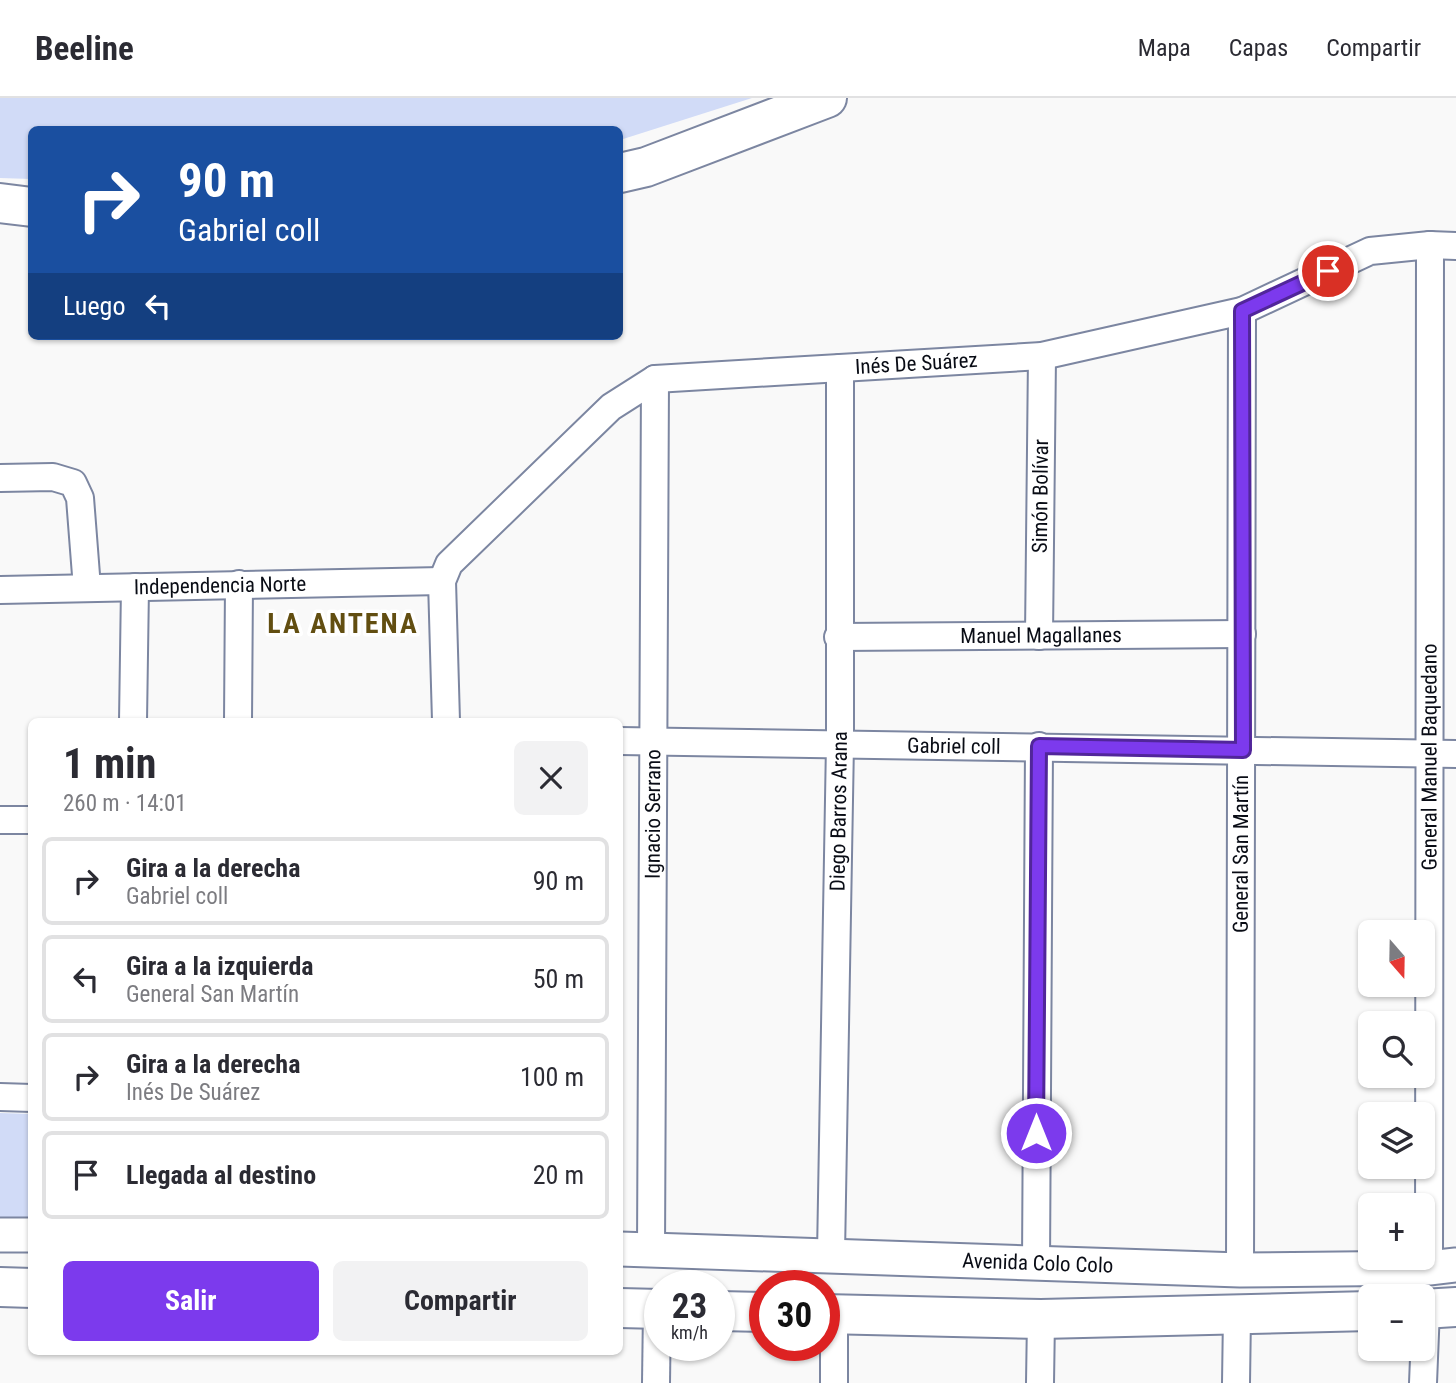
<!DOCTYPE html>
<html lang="es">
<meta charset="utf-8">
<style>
:root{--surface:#fff;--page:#f2f2f3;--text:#2b2b33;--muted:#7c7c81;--line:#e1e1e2;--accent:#7c3aed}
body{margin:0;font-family:"Roboto Condensed",sans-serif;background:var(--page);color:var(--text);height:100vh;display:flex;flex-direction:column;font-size:26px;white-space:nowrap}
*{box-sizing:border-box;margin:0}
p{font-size:23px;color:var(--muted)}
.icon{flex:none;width:38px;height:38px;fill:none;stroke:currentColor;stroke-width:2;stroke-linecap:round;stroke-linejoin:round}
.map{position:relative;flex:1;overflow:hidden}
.details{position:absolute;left:28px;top:620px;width:595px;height:637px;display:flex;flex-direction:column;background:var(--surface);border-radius:10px;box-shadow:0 2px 5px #0004}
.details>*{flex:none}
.top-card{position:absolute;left:28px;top:28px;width:595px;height:214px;border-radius:10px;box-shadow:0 2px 5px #0004;background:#1a4fa0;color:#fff;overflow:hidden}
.needle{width:46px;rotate:160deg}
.buttons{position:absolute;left:1358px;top:822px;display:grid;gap:14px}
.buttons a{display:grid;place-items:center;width:77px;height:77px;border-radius:10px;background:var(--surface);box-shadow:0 2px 5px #0004;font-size:35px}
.speed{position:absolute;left:644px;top:1172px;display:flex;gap:14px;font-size:35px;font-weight:700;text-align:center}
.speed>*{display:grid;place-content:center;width:91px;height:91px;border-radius:50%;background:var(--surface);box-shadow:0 2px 5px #0004;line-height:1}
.speed small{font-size:18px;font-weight:400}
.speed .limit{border:10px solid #d22;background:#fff;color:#111}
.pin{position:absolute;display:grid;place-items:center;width:60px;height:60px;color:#fff;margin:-30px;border:4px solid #fff;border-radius:50%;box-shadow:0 2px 7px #0007}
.me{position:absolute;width:77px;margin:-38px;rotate:0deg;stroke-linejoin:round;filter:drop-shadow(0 0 5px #0008)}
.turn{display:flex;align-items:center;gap:24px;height:147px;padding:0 35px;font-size:32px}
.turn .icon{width:91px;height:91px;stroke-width:2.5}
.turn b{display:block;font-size:49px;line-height:60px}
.then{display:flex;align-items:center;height:66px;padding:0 35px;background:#0003;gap:14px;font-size:26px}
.round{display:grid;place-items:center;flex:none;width:74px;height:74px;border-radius:10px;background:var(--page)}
.head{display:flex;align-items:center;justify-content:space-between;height:119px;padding:0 35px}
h1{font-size:42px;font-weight:700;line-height:52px}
.primary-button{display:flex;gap:14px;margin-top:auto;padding:14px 35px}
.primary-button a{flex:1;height:80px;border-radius:10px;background:var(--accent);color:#fff;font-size:28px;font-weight:700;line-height:80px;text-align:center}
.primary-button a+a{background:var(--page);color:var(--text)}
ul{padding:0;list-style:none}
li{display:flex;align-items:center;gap:21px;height:88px;margin:0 14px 10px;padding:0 21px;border:4px solid var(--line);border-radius:10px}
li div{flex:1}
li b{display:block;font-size:26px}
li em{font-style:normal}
header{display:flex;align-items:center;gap:42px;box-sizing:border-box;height:98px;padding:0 35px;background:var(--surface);border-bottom:2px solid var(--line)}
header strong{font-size:33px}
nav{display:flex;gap:38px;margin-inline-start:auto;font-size:24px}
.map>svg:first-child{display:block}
.green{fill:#d1dbf7}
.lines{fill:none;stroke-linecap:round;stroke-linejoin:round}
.minor-casing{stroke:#7c86a1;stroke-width:30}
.tertiary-casing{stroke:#7c86a1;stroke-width:37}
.primary-casing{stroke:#7c86a1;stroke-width:42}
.minor{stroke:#fff;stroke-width:26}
.tertiary{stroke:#fff;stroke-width:33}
.primary{stroke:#fff;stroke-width:38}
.route-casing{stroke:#51269a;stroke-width:18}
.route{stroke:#7c3aed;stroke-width:12}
.labels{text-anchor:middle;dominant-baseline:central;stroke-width:7;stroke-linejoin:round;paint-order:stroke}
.street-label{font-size:21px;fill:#090c15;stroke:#fff}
.district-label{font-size:28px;font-weight:bold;letter-spacing:2px;fill:#624e11;stroke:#fff}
</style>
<header>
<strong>Beeline</strong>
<nav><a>Mapa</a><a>Capas</a><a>Compartir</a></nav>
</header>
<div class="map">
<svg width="1456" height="1285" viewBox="0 0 1456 1285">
<rect width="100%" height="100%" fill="#f9f9f9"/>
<g class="green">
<polygon points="0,0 752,0 620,42 620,32 32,32 31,81 0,80"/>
<polygon points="0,1015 31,1016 31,1122 0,1121"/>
</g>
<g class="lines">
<defs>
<g id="minor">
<polyline points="0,380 53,379 73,385 80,400 87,490"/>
<path id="s1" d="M0 492 442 483"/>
<path id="s2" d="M1039 538 1042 258"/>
<path id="s3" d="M838 539 1242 536"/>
<polyline points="133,623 135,489"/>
<polyline points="238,623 239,486"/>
<path id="s4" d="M446 623 442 483 449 466 611 309 655 281 1042 258 1242 213 1370 153 1430 147 1456 148"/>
<path id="s5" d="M620 643 1456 656"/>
<polyline points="0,722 32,722"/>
<polyline points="0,999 32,1000"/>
<path id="s6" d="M651 1152 655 281"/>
<path id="s7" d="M831 1156 840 645V270"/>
<polyline points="1036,1166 1039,648"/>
<path id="s8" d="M1429 1170 1430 147"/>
<path id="s9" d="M1240 1172 1242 213"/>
<polyline points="656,1285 657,1211"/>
<polyline points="834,1285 834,1216"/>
<polyline points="1040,1285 1041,1221"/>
<polyline points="1236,1285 1237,1217"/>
<polyline points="1423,1285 1426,1211"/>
</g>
<g id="tertiary">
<polyline points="0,1137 32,1137"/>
<path id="s10" d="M620 1151 1240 1172 1429 1170 1456 1167"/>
</g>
<g id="primary">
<polyline points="620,75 646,69 827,0"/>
<polyline points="0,105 32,109"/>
<polyline points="0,1189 32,1190"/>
<polyline points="620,1210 660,1211"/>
<polyline points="1423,1211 1456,1209"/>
<polyline points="719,1213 765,1214"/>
<polyline points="824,1216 1041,1221 1370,1213"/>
</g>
</defs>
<use href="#minor" class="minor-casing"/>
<use href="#tertiary" class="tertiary-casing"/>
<use href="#primary" class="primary-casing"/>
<use href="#minor" class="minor"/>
<use href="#tertiary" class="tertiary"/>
<use href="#primary" class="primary"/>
</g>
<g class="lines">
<defs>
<polyline id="route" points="1036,1035 1039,648 1243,652 1242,213 1328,173"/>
</defs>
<use href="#route" class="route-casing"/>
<use href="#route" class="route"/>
</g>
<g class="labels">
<g class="street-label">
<text stroke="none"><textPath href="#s4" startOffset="698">Inés De Suárez</textPath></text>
<text stroke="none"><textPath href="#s2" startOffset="140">Simón Bolívar</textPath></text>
<text stroke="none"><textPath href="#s1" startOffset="220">Independencia Norte</textPath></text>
<text stroke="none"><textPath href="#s3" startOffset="203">Manuel Magallanes</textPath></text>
<text stroke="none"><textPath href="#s5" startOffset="334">Gabriel coll</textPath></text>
<text stroke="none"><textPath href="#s8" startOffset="511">General Manuel Baquedano</textPath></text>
<text stroke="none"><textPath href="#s7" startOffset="443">Diego Barros Arana</textPath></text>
<text stroke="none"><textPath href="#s6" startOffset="436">Ignacio Serrano</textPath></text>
<text stroke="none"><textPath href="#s9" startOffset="416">General San Martín</textPath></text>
<text stroke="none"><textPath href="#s10" startOffset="418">Avenida Colo Colo</textPath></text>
</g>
<g class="district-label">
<text x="343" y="525">LA ANTENA</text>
</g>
</g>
</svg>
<div class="buttons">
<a><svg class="needle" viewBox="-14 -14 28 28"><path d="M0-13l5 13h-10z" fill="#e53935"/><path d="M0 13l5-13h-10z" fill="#7c7c81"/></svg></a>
<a><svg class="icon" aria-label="search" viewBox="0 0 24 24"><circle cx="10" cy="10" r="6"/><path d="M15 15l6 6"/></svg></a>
<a><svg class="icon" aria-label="layers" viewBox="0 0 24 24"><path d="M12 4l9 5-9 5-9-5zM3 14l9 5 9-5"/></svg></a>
<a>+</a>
<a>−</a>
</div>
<div class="speed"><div>23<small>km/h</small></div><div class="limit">30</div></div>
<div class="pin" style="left:1328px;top:173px;background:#d93025"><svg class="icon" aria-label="arrive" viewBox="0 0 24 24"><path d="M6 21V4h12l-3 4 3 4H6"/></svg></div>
<svg class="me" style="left:1036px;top:1035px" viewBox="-20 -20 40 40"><circle r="17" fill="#7c3aed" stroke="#fff" stroke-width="3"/><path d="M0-11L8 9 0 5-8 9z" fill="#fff"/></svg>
<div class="top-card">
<div class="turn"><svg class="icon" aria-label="right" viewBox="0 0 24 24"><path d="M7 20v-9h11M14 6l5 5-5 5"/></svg><div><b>90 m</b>Gabriel coll</div></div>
<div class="then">Luego<svg class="icon" aria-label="left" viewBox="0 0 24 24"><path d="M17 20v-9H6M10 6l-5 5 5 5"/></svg></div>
</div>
<section class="details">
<div class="head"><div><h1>1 min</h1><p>260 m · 14:01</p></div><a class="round"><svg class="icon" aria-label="close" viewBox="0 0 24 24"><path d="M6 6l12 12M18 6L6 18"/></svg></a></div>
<ul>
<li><svg class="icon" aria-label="right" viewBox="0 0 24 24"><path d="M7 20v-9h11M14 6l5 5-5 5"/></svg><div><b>Gira a la derecha</b><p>Gabriel coll</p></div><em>90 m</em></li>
<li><svg class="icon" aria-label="left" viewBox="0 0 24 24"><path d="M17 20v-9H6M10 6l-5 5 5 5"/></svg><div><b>Gira a la izquierda</b><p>General San Martín</p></div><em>50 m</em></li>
<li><svg class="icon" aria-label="right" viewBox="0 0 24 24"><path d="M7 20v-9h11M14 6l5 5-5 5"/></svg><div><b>Gira a la derecha</b><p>Inés De Suárez</p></div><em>100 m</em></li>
<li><svg class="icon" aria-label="arrive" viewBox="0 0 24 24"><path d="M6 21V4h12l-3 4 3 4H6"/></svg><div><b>Llegada al destino</b></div><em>20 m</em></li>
</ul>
<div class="primary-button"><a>Salir</a><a>Compartir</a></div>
</section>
</div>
